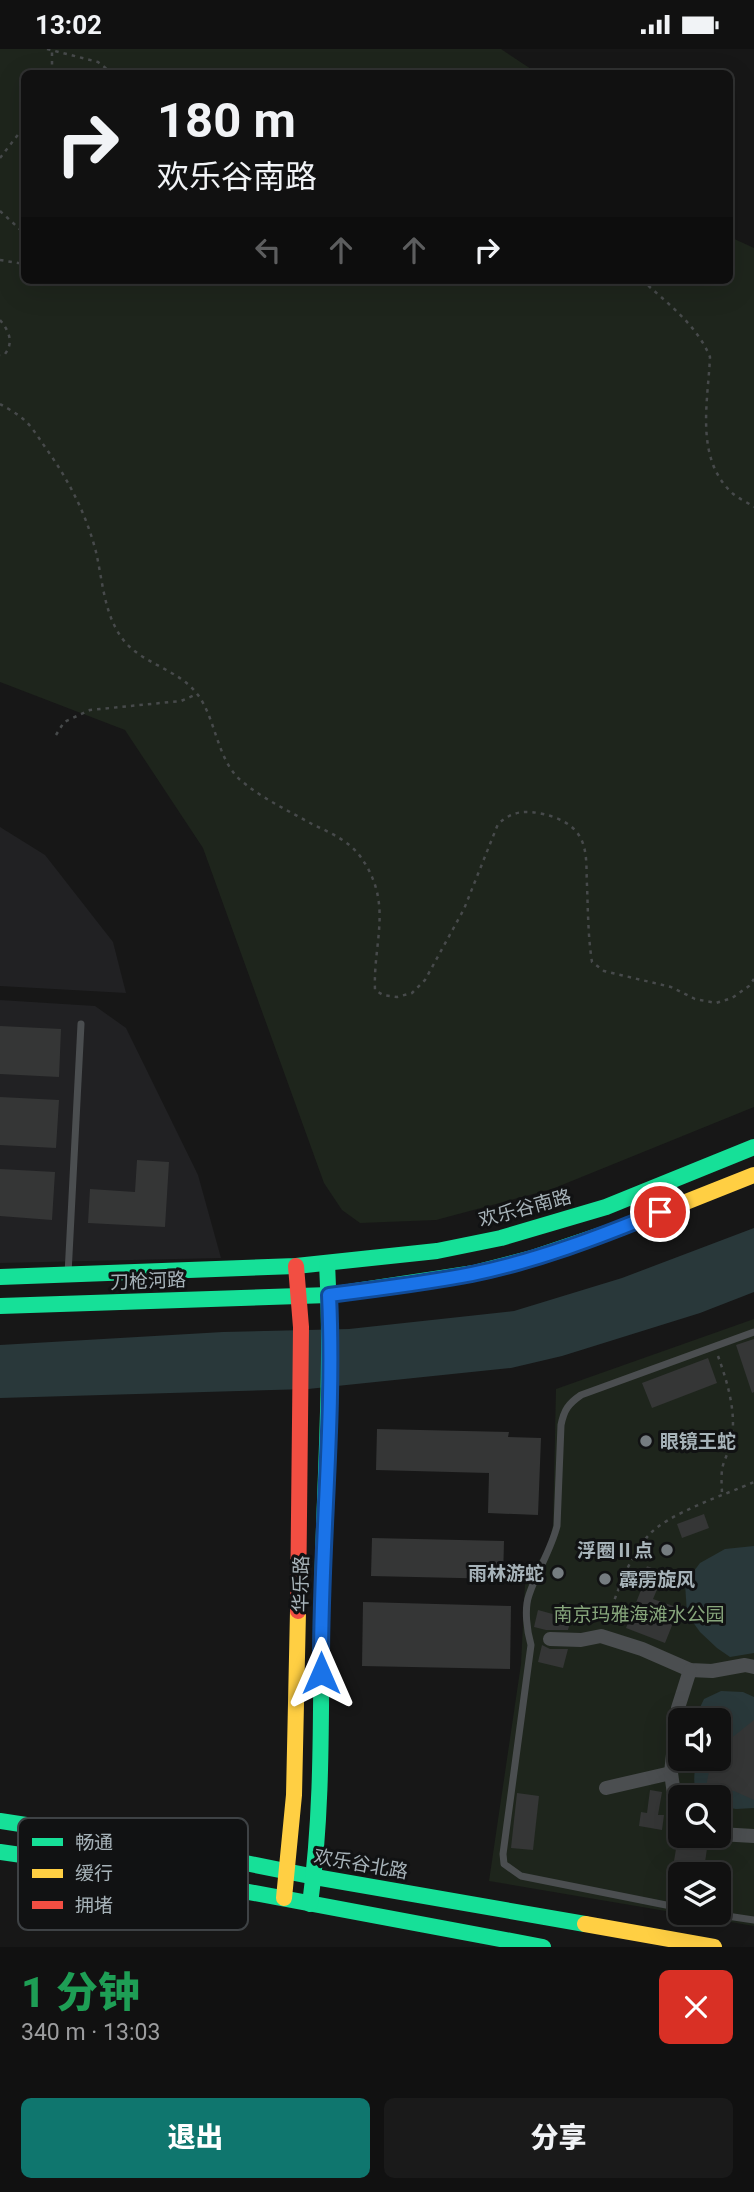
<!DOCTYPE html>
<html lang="zh">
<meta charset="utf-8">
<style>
:root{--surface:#111;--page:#1a1a1a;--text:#f1f3f6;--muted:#9c9d9f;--line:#303131;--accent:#0f766e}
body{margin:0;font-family:Roboto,"Noto Sans SC",sans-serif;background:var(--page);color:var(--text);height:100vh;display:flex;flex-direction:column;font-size:26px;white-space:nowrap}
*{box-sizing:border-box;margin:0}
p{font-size:23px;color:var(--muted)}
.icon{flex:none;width:38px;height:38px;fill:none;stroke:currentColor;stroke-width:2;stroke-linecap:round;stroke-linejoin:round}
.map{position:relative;height:1898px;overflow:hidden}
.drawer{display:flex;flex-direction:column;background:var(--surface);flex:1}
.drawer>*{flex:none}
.banner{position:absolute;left:21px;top:21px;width:712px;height:214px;border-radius:10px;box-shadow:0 7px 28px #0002,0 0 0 2px var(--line);background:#111;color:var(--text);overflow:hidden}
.fabs{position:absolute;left:668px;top:1659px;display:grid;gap:14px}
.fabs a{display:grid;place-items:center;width:63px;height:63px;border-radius:10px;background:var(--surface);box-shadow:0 7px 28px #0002,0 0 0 2px var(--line);font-size:35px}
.pin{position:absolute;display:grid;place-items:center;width:60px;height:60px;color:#fff;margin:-30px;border:4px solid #fff;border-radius:50%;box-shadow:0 2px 7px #0007}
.me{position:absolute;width:77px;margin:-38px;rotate:0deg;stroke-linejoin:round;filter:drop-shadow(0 0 5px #0008)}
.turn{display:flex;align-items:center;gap:24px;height:147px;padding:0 21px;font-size:32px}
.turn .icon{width:91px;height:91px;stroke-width:2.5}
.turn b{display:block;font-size:49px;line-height:60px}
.lanes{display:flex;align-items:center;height:66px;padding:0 21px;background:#0003;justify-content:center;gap:35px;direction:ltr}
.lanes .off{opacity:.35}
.round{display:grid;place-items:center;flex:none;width:74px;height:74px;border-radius:10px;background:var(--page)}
.head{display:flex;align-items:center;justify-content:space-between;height:119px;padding:0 21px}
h1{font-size:42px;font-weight:800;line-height:52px;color:#1e9e55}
.cta{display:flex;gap:14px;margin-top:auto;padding:14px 21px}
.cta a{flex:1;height:80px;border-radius:10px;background:var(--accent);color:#fff;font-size:28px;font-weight:800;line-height:80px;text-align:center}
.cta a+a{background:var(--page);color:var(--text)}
.status{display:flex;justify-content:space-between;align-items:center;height:49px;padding:0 35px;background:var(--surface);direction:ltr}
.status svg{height:19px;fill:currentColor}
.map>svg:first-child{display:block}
.built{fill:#212123}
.green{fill:#1e251c;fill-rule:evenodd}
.water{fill:#29383a}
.building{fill:#353636}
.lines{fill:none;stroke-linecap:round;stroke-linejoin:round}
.path{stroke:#474a4b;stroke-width:2.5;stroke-dasharray:3.5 5;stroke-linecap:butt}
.lane{stroke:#4b4e50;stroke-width:7}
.street{stroke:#4b4e50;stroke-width:14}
.fast{stroke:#16e098;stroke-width:16}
.slow{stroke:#ffcf43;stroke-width:16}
.jam{stroke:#f24e42;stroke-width:16}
.route-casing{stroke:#114b97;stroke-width:18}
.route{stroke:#1a73e8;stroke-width:12}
.poi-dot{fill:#757c80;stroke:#111213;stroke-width:2.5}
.labels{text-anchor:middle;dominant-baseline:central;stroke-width:6;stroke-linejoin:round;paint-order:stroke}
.street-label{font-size:19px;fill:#a7b3b9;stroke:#111213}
.poi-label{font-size:19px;font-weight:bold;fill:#a7b3b9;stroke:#111213;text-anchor:start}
.park-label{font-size:19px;fill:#87a67c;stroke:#111213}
.key{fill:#111213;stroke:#3e4245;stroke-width:2}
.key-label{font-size:19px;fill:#a7b3b9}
</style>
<div class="status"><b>13:02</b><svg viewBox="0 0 49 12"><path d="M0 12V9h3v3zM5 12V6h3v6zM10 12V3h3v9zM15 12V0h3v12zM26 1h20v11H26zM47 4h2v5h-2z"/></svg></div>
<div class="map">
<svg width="754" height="1898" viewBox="0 0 754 1898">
<rect width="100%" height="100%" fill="#171717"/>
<g class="built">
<polygon points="0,778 45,806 113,893 126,944 0,937"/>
<polygon points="0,951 95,957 126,979 198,1126 221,1209 0,1214"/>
</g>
<g class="green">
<polygon points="0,0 501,0 537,24 24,24 24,231 730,231 730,188 754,199 754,1058 552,1140 436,1171 360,1174 342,1161 324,1134 203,799 125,681 0,633"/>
<path d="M754 1270V1877L489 1832 521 1615 525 1534 548 1497 553 1476 556 1340ZM681 1671H719V1710H681ZM681 1748H719V1787H681ZM681 1825H719V1864H681Z"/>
</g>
<g class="water">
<polygon points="754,1179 754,1243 700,1264 562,1307 511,1319 308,1340 0,1349 0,1296 223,1283 349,1280 514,1262 622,1229"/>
<polygon points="754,1497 754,1604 730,1608 717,1599 700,1583 687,1565 685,1534 700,1514 725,1500"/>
<path d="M721 1642 743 1643 754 1648V1759L736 1760 719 1757V1748C715 1748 705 1750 702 1748 690 1742 695 1720 697 1710H719V1671H694L704 1650Z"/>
</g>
<g class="building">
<polygon points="0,977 61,980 59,1028 0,1025"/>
<polygon points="0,1048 59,1051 56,1099 0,1096"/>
<polygon points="137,1111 169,1113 165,1178 88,1174 90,1140 135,1143"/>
<polygon points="0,1120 55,1123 52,1171 0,1167"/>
<polygon points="754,1290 754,1343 752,1344 736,1296"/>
<polygon points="708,1309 717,1334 652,1359 642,1334"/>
<polygon points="377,1380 509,1383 508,1388 541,1389 538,1466 488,1464 489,1424 376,1421"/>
<polygon points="704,1465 709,1479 682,1489 677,1475"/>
<polygon points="372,1489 504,1492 503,1530 371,1527"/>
<polygon points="647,1517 664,1524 653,1550 679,1559 665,1594 626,1579 641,1541 638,1540"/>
<polygon points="363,1553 511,1557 510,1620 362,1617"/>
<polygon points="538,1561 571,1570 568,1581 546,1581 534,1578"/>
<polygon points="542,1596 550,1600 568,1600 563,1619 538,1613"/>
<polygon points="754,1671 754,1751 734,1742 705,1742 710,1718 708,1710 719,1710 719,1691 734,1687"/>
<polygon points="650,1741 662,1743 658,1766 664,1766 662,1781 639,1777 641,1763 647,1764"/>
<polygon points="517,1744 539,1747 533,1801 511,1799"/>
<polygon points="678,1787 708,1792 704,1821 694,1825 672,1825"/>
</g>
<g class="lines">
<g class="path">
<polyline points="47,0 98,13 112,24"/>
<polyline points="52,24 52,2"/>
<polyline points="0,109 24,78"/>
<polyline points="0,162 24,184"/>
<polyline points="0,211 24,215"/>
<path d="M642 231C667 254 697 276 710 308 708 353 695 408 731 443 737 449 747 453 754 458"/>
<path d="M0 271C9 282 14 293 5 305L0 306"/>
<path d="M0 355C7 359 16 364 22 369 32 377 38 388 45 398 68 430 86 464 96 503 103 533 104 568 125 593 145 616 180 621 198 646 217 672 217 714 244 734 265 751 289 762 312 775 329 783 349 792 360 807 394 854 373 891 375 941L383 946 397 948 412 944 425 931 464 860 498 775C512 762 525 761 543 765 557 768 573 775 580 788 588 802 586 820 587 836 588 862 588 888 592 913L604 922 671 938 695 950 716 954 732 949 749 937 754 930"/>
<polyline points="56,686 64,673 90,661 181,652 197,645"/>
<path d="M718 1307C727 1332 736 1361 732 1388 731 1397 727 1405 724 1413 720 1424 722 1436 722 1446"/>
<path d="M606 1574C616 1547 628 1509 648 1487 666 1465 727 1445 754 1433"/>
</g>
<g class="lane">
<polyline points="68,1225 81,975"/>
<path d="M681 1859 521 1827 504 1815 503 1805 531 1596C527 1582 524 1560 529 1546 537 1522 551 1501 557 1477L561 1376C564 1361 568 1355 581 1346L754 1283"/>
<polyline points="707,1864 754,1871"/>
</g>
<g class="street">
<polyline points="550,1590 581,1591 601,1587 642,1600 690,1621 712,1622 745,1616 754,1618"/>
<polyline points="606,1739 671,1724"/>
<polyline points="681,1766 674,1745 671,1724 678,1659 690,1621"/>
<polyline points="719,1785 754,1787"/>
</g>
<g class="fast">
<polyline points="0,1228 296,1217 437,1202 501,1189 606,1158 754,1098"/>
<polyline points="0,1257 329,1246 474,1224 532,1209 618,1180"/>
<polyline points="0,1772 156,1796 315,1828 585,1875"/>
<polyline points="0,1803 153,1825 543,1898"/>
<path d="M310 1855C324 1753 320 1651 322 1548 324 1437 333 1326 327 1215"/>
</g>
<g class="slow">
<polyline points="618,1180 754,1126"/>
<polyline points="284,1849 294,1746 298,1562"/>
<polyline points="585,1875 714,1898"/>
</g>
<polyline class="jam" points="296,1217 301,1278 298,1562"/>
</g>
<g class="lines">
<defs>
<path id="route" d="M321 1624C320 1498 335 1372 329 1246 377 1240 425 1234 472 1225 536 1212 599 1188 660 1163"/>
</defs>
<use href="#route" class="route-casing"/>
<use href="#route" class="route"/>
</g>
<g class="poi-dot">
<circle cx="646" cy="1392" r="7"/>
<circle cx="667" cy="1501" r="7"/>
<circle cx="558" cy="1524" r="7"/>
<circle cx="605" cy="1530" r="7"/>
</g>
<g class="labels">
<g class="street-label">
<text transform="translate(525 1159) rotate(-15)">欢乐谷南路</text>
<text transform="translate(148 1232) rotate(-2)">刀枪河路</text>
<text transform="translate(301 1535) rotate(-89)">华乐路</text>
<text transform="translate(361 1815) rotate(10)">欢乐谷北路</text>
</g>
<g class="poi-label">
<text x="660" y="1392">眼镜王蛇</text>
<text x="653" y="1501" text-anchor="end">浮圈Ⅱ点</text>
<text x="544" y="1524" text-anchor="end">雨林游蛇</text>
<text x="619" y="1530">霹雳旋风</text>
</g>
<g class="park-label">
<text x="639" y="1565">南京玛雅海滩水公园</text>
</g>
</g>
<rect x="18" y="1769" width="230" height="112" rx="10" class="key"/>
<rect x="32" y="1789" width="31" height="8" fill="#16e098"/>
<rect x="32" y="1820" width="31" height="9" fill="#ffcf43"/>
<rect x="32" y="1852" width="31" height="8" fill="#f24e42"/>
<g class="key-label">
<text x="75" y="1800">畅通</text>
<text x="75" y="1831">缓行</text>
<text x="75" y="1863">拥堵</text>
</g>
</svg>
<div class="fabs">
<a><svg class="icon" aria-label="sound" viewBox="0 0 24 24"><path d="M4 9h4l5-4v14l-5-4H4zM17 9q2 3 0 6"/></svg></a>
<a><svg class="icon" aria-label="search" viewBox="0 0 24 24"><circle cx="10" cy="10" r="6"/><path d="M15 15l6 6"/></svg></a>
<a><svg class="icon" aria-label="layers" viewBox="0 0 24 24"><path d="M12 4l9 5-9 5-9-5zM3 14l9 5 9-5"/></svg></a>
</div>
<div class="pin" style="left:660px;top:1163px;background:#d93025"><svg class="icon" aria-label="arrive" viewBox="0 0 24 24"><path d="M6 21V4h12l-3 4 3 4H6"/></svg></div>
<svg class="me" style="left:321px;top:1624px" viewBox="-20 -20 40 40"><path d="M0-17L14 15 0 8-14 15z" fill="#1a73e8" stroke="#fff" stroke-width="4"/></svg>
<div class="banner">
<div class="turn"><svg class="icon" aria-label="right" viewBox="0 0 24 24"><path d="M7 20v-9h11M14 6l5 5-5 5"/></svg><div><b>180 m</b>欢乐谷南路</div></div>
<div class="lanes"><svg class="icon off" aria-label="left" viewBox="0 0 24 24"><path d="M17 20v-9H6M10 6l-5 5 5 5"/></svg><svg class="icon off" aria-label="ahead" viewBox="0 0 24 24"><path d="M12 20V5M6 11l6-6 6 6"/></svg><svg class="icon off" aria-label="ahead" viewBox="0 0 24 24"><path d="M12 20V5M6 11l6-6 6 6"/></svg><svg class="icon" aria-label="right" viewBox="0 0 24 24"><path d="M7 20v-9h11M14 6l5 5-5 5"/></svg></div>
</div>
</div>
<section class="drawer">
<div class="head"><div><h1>1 分钟</h1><p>340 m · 13:03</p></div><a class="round" style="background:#d93025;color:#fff"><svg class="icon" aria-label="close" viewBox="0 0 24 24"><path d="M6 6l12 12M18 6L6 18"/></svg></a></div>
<div class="cta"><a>退出</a><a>分享</a></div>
</section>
